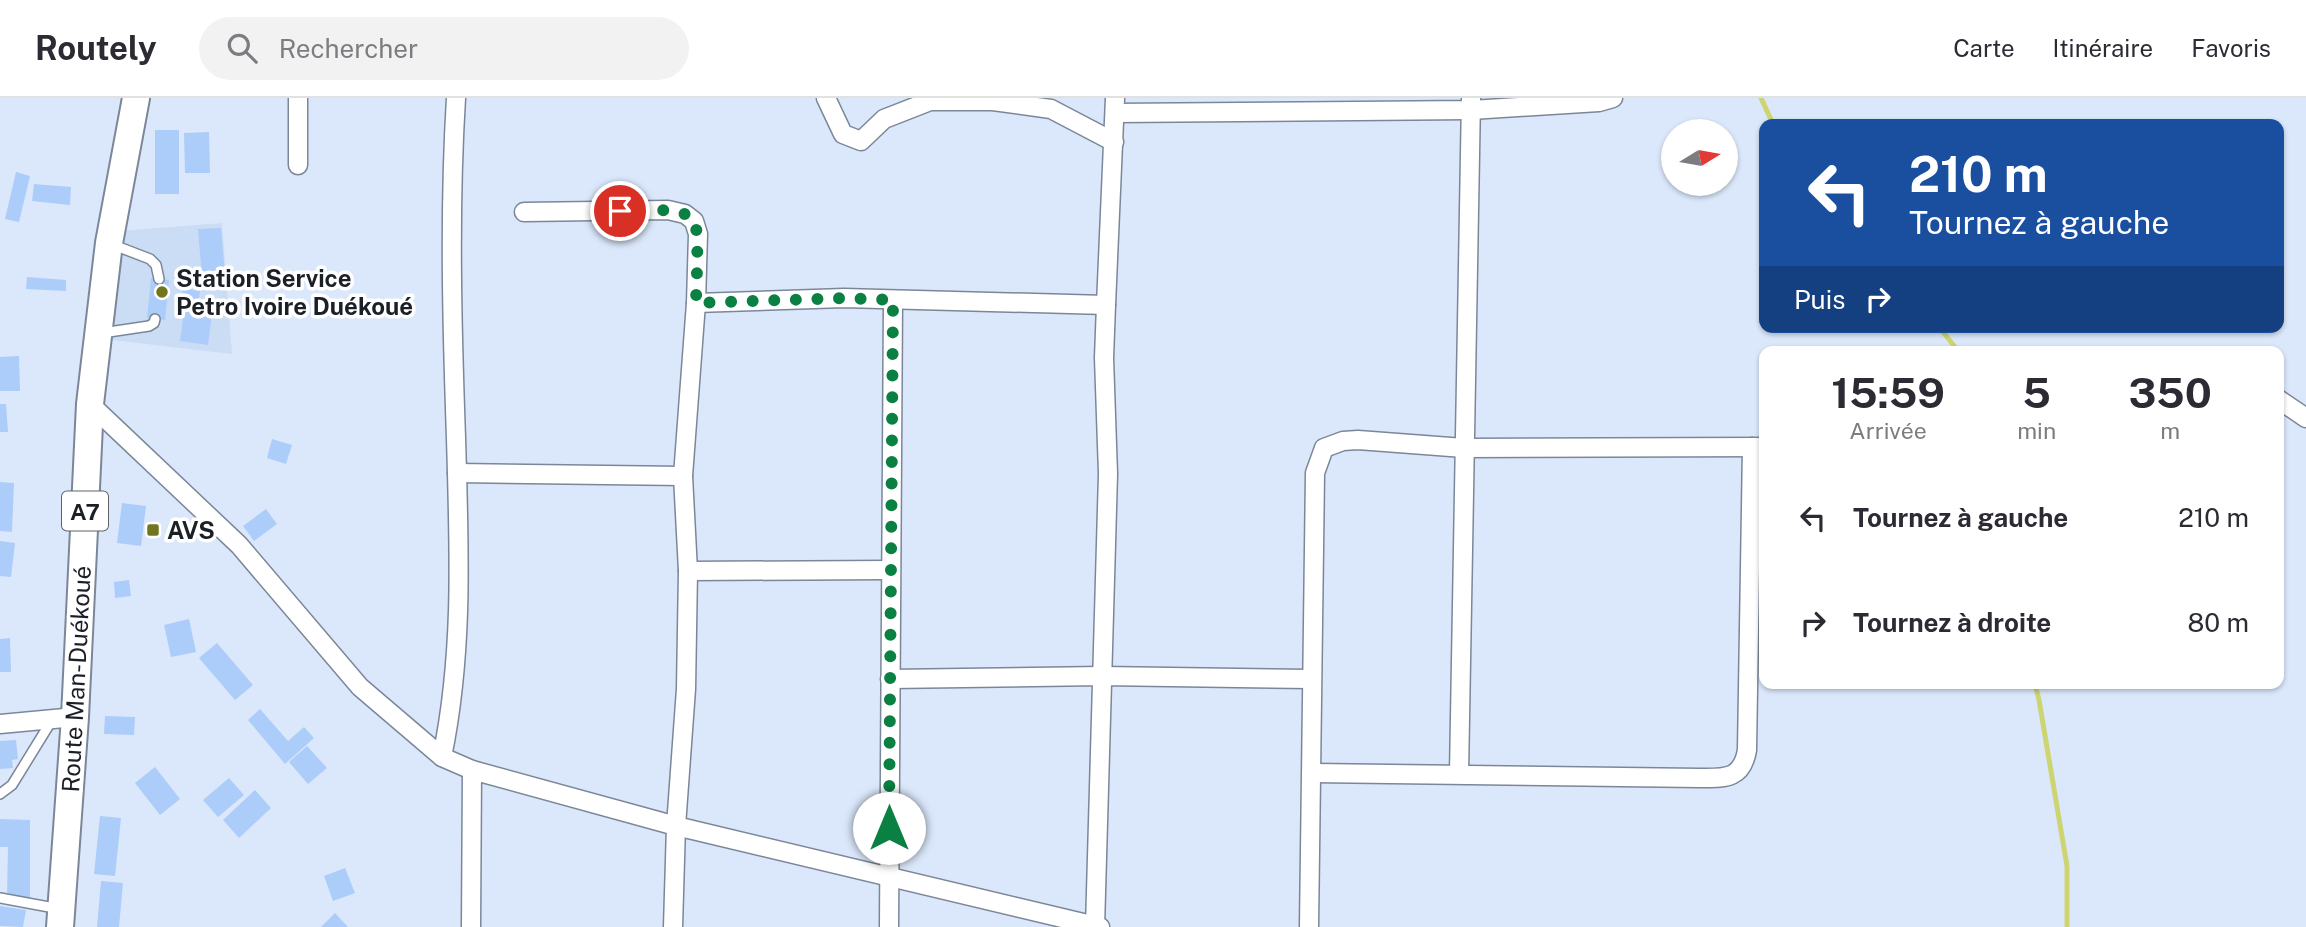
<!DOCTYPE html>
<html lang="fr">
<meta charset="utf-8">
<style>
:root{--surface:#fff;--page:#f2f2f3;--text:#2b2b33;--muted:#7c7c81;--line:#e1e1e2}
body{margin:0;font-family:"Public Sans",sans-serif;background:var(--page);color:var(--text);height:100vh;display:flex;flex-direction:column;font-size:26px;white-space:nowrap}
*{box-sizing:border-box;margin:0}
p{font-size:23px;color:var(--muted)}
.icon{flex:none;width:38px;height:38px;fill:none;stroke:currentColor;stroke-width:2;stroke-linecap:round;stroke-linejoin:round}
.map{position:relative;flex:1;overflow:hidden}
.details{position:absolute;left:1759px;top:248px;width:525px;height:343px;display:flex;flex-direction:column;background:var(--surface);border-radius:14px;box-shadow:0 2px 5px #0004}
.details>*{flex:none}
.banner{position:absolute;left:1759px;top:21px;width:525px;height:214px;border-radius:14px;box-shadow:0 2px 5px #0004;background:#1a4fa0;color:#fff;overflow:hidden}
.needle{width:46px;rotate:79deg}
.controls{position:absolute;left:1661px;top:21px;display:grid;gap:14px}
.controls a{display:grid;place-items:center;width:77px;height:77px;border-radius:50%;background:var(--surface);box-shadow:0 2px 5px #0004;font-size:35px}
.pin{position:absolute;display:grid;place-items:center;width:60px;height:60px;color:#fff;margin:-30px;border:4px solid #fff;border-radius:50%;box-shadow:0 2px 7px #0007}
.me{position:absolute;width:77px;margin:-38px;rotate:0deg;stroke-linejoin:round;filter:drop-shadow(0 0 5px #0008)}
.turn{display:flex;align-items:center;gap:24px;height:147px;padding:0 35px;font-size:32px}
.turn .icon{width:91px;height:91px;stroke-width:2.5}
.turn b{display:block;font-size:49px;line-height:60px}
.then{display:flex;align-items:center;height:66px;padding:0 35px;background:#0003;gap:14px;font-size:26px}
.eta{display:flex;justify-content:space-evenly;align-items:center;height:119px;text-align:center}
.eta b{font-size:42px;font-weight:700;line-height:49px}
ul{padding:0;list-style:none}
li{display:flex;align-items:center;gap:21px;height:105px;padding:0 35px}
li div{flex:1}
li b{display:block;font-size:26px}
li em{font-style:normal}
header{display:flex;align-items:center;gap:42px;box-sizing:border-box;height:98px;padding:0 35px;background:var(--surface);border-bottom:2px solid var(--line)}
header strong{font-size:33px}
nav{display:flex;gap:38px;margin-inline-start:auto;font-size:24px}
.search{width:490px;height:63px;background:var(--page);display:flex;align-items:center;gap:18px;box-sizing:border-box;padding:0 24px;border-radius:38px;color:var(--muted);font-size:26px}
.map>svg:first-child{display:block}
.built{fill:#cbdcf5}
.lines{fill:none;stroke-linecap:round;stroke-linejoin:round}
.stream{stroke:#cdd573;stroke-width:5}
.building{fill:#acccfa}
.service-casing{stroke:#7b8798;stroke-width:12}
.minor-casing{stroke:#7b8798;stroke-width:21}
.primary-casing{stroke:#7b8798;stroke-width:30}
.service{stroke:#fff;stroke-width:9}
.minor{stroke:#fff;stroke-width:18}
.primary{stroke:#fff;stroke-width:26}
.route{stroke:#0b8043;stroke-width:12;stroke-dasharray:0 21.6}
.poi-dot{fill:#71761e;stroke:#fff;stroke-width:2.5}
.labels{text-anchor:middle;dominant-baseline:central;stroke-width:7;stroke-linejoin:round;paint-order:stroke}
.shield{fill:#fff;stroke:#5f6368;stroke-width:2}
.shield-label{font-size:23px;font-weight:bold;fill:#1b2027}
.poi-label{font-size:24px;font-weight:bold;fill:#1b2027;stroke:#fff;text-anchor:start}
.street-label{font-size:24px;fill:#1b2027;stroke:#fff}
</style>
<header>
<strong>Routely</strong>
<div class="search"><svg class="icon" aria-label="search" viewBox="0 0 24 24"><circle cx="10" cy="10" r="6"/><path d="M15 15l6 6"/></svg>Rechercher</div>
<nav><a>Carte</a><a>Itinéraire</a><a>Favoris</a></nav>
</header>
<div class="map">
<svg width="2306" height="829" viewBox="0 0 2306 829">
<rect width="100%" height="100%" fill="#dbe8fb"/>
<polygon class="built" points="222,125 232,256 112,242 121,133"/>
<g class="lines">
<g class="stream">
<polyline points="1761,0 1773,26"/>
<polyline points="1939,229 1959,254"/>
<polyline points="2035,586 2039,602 2067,768 2067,829"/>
</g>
</g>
<g class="building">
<rect x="155" y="32" width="24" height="64"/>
<polygon points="209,34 210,75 185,75 184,35"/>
<polygon points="16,74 30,78 19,124 5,121"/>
<polygon points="34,86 71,89 70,107 32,103"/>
<polygon points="221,130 225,177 202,179 198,131"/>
<polygon points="27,179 66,182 66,193 26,191"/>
<polygon points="151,180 169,182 165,222 147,220"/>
<polygon points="183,191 200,193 198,205 213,207 208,247 180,243 184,213 180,212"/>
<polygon points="19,258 20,293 0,293 0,259"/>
<polygon points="0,306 6,306 8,334 0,334"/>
<polygon points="272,341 292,347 286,366 267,360"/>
<polygon points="0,384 14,385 12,434 0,433"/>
<polygon points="122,405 146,408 141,448 117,445"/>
<polygon points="266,411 277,426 254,443 243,428"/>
<polygon points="0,443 15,445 11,479 0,478"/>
<polygon points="129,482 131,498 115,500 114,484"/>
<polygon points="189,521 196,554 171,559 164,527"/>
<polygon points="10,540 11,574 0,574 0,541"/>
<polygon points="217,545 253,587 235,602 199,560"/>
<polygon points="260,611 288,643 304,629 314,640 285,666 248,622"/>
<polygon points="105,618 135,619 134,637 104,636"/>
<polygon points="16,642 18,661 12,662 13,670 0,671 0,643"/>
<polygon points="307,648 327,670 308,686 289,664"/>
<polygon points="155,669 180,701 160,717 135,685"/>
<polygon points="229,680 244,697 218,719 203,702"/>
<polygon points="255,692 271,710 239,740 223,722"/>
<polygon points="100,718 121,720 115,778 94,776"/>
<polygon points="0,721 30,722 30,800 7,799 8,749 0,749"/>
<polygon points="345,770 355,795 333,803 324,778"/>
<polygon points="101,783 123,785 119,829 97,829"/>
<polygon points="0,808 26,812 23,829 0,828"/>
<polygon points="335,815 348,829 321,829"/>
</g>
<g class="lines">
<defs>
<g id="service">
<polyline points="111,146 150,161 156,167 159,181"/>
<polyline points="102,235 149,228 154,225 155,221"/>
<polyline points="0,696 12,687 52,622"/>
<polyline points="0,800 60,811"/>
</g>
<g id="minor">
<polyline points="298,0 298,67"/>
<polyline points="826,0 843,36 861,43 884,21 930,3 993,3 1051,11 1114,44"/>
<polyline points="1115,15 1471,12 1599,4 1613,0"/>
<polyline points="524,114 668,112 685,116 694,123 698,136 696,205 683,378 688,473 686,591 676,728 673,829"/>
<polyline points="696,205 844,200 1106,207"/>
<polyline points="2278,301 2306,320"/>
<polyline points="90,306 239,447 360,589 442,659 472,672 676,728 1100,829"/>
<polyline points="457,375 683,378"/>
<polyline points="688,473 890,472"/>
<polyline points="890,581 1102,578 1311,581"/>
<polyline points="0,626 75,619"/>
<path d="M442 659C464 553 459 447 456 340 452 227 449 113 456 0"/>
<path d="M1313 675 1700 680C1724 680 1742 682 1747 652L1752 349"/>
<polyline points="1459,676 1471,0"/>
<polyline points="471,829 472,672"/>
<polyline points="889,829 893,202"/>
<polyline points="1095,829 1108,376 1104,260 1106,207 1115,0"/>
<polyline points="1309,829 1315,375 1324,350 1343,343 1358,342 1464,350 1764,349"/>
</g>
<polyline id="primary" points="60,829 75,619 90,306 109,145 136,0"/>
</defs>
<use href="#service" class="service-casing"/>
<use href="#minor" class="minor-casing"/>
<use href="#primary" class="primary-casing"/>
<use href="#service" class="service"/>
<use href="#minor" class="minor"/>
<use href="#primary" class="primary"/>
</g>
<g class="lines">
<path class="route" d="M620 113C637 113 684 107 694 123 700 133 696 190 696 205L844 200 893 202 889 730"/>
</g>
<g class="poi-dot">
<circle cx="162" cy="194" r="7"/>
<rect x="146" y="425" width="14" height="14" rx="3.5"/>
</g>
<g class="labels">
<rect class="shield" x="62" y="393.5" width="46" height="39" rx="5"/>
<g class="shield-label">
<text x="85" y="413">A7</text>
</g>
<g class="poi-label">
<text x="176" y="180">Station Service<tspan x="176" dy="28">Petro Ivoire Duékoué</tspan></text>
<text x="167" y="432">AVS</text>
</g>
<g class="street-label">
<text transform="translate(76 581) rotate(-87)">Route Man-Duékoué</text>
</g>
</g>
</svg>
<div class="controls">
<a><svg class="needle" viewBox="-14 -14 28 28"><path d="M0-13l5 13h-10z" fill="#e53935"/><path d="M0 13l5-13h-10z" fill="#7c7c81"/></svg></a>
</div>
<div class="pin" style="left:620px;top:113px;background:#d93025"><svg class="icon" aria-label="arrive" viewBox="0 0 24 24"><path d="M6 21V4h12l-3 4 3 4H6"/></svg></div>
<svg class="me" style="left:889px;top:730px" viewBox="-20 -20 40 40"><circle r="19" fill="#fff"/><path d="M0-13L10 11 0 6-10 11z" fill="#0b8043"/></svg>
<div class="banner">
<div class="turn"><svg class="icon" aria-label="left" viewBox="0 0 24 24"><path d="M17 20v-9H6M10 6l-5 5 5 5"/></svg><div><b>210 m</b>Tournez à gauche</div></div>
<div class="then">Puis<svg class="icon" aria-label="right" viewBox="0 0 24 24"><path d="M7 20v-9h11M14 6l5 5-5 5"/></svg></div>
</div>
<section class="details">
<div class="eta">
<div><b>15:59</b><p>Arrivée</p></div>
<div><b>5</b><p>min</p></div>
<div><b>350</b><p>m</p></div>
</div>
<ul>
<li><svg class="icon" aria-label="left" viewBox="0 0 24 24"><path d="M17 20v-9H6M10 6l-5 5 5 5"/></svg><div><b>Tournez à gauche</b></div><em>210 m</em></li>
<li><svg class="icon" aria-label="right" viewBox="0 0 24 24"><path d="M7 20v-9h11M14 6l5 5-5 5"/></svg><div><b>Tournez à droite</b></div><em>80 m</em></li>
</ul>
</section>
</div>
